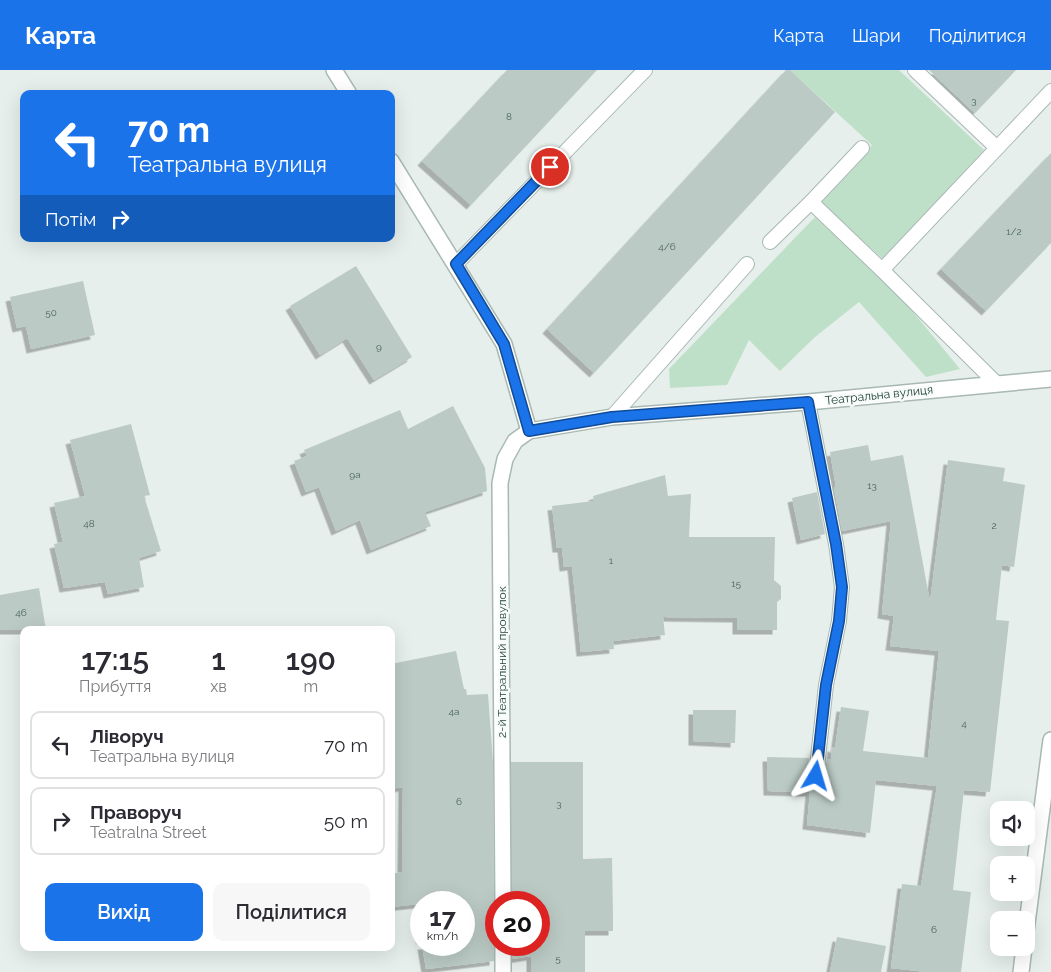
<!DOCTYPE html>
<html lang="uk">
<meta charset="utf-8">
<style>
:root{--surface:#fff;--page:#f7f7f7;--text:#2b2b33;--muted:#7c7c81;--line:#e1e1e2;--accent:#1a73e8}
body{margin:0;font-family:Raleway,sans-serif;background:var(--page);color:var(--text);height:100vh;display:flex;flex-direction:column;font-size:19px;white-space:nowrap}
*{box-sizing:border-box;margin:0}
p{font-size:16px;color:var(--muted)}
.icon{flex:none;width:28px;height:28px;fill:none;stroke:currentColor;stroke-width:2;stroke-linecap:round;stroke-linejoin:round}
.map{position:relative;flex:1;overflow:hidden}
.panel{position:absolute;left:20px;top:556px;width:375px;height:325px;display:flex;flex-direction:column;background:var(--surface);border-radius:10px;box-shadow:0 5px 20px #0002}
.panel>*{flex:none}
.banner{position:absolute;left:20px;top:20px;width:375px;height:152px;border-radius:10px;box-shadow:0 5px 20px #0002;background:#1a73e8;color:#fff;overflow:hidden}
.buttons{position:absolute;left:990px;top:731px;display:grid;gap:10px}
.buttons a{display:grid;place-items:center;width:45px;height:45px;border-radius:10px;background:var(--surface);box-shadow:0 5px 20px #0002;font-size:25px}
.speed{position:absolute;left:410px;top:821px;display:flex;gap:10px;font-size:25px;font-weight:700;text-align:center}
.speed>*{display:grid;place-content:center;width:65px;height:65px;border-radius:50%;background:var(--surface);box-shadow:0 5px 20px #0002;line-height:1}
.speed small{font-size:12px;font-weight:400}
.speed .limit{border:8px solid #d22;background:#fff;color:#111}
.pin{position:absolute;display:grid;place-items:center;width:42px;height:42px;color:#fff;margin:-21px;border:2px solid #fff;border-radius:50%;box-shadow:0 1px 5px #0007}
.me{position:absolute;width:55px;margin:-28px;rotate:7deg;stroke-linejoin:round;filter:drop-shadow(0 0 4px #0008)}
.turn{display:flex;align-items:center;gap:18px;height:105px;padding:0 25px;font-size:22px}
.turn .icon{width:65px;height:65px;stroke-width:2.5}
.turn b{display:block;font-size:35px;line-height:42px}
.then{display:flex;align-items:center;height:48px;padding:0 25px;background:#0003;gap:10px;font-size:19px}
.eta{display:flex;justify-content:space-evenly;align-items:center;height:85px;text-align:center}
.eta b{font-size:30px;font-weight:600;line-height:35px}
.cta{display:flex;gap:10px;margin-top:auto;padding:10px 25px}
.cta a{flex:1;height:58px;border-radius:10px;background:var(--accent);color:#fff;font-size:20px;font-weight:600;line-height:58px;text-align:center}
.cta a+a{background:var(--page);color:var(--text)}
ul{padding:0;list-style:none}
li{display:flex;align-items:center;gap:15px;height:68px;margin:0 10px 8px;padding:0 15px;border:2px solid var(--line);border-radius:10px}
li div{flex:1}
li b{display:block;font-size:19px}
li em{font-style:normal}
header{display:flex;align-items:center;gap:30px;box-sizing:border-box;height:70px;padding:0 25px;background:var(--accent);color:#fff}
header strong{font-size:24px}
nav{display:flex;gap:28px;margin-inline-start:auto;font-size:18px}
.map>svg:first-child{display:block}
.green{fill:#bfe0c8}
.building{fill:#bbcac4;filter:url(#shadow)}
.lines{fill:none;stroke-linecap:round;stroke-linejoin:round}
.lane-casing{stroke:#a8b8b2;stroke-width:16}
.street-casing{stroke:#a8b8b2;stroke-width:18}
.lane{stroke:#fff;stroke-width:14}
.street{stroke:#fff;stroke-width:15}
.route-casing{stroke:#114b97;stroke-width:12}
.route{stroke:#1a73e8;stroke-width:9}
.labels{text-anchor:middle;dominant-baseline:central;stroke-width:5;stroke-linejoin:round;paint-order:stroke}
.number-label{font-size:10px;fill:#4a645c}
.street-label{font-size:12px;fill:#24423a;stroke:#f7fbf9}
</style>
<header>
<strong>Карта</strong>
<nav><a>Карта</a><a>Шари</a><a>Поділитися</a></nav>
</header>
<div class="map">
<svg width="1051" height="902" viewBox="0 0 1051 902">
<defs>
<filter id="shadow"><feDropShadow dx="-4.5" dy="4.5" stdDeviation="0" flood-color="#0004"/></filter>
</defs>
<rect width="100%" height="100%" fill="#e6efeb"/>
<g class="green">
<polygon points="790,0 899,0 984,80 883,189 821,133 860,92 872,75"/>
<polygon points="815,147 904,231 960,299 926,307 859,232 815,267 780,301 749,270 727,315 670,318 669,299"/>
</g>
<g class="building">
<polygon points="507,0 597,0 471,135 422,91"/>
<polygon points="786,0 790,0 835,42 594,303 547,259"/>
<polygon points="929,0 1016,0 975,43"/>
<polygon points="1051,83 1051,173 986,241 941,199"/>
<polygon points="356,196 412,287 374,310 347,268 320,285 290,236"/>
<polygon points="83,211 95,265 31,279 26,256 17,258 10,227"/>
<polygon points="453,336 485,398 487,421 425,442 431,456 371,480 360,450 336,461 319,417 306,422 294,391 307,386 304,380 400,340 408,359"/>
<polygon points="131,354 150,425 144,426 161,481 139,488 144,517 108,524 105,512 64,518 54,474 63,472 54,433 85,426 70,370"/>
<polygon points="868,375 871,391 903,385 930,532 948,390 1005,398 1003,411 1025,415 1014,497 1002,495 996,550 1009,551 990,722 964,720 953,820 971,822 961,902 927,902 891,898 902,814 921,816 937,716 876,710 870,763 807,755 810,722 768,721 767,687 809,688 808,710 816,715 823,712 827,689 831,689 832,677 835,678 841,637 869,641 863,681 928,688 939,581 890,576 894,546 882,544 891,451 842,461 834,418 836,417 830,382"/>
<polygon points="665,405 668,426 691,424 689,467 775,467 774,510 781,516 781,529 777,532 777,560 737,560 737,548 663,547 665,565 613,571 614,579 581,582 572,496 564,497 562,478 557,478 552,436 594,431 593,426"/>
<polygon points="817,422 825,464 801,470 792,428"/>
<polygon points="39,518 46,560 0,560 0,525"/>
<polygon points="456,581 464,619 466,619 467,625 488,624 493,692 494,832 496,838 496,869 494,875 494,891 426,899 422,875 464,875 464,832 421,832 421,872 419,859 419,834 391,837 391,804 402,802 403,717 391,719 391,594"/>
<polygon points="693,640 736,640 735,673 693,671"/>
<polygon points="511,692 583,692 583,789 612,788 613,847 613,861 585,861 585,902 531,902 531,886 512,889 512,875 539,875 539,832 512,832"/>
<polygon points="837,867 886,876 881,902 830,902"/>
</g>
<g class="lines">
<defs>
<g id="lane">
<polyline points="915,0 997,78"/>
<polyline points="811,132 882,200 997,314"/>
<polyline points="770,172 811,132 862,78"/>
<polyline points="456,194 645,0"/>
<polyline points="882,200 1051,21"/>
<polyline points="808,332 836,474 842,517 839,551 826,615 816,706"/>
<polyline points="612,347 747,194"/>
</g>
<g id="street">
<polyline points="334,0 349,24"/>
<polyline points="391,91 504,274 529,361"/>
<polyline points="503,832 500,413 505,389 515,371 529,361 612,347 808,332 1051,309"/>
<polyline points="1026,861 1051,670"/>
<polyline points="503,875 503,902"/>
<polyline points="1021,902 1024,878"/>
</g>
</defs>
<use href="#lane" class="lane-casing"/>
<use href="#street" class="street-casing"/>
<use href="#lane" class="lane"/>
<use href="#street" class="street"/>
</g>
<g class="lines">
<defs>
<polyline id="route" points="550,97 456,194 504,274 529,361 612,347 808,332 836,474 842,517 839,551 826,615 816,706"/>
</defs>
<use href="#route" class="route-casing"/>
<use href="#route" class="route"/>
</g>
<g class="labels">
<g class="number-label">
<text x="974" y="30">3</text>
<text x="509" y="46">8</text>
<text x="1014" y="161">1/2</text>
<text x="667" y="176">4/6</text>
<text x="51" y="242">50</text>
<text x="379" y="276">9</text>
<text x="355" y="404">9а</text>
<text x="872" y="415">13</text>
<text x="89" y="453">48</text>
<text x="994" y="455">2</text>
<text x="611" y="490">1</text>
<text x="736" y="513">15</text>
<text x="21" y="542">46</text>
<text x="454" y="641">4а</text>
<text x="964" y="653">4</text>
<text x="459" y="731">6</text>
<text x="559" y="733">3</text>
<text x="934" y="859">6</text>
<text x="558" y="888">5</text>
</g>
<g class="street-label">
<text transform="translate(879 325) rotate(-6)">Театральна вулиця</text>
<text transform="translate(502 592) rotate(-90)">2-й Театральний провулок</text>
</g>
</g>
</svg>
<div class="buttons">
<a><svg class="icon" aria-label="sound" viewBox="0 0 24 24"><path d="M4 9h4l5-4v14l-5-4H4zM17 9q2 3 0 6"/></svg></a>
<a>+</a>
<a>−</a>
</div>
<div class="speed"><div>17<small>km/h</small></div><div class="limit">20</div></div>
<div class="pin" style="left:550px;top:97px;background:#d93025"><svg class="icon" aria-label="arrive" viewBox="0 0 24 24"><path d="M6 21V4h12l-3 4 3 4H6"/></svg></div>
<svg class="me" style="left:816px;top:706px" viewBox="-20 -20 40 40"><path d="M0-17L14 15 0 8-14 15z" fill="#1a73e8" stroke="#fff" stroke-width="4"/></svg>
<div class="banner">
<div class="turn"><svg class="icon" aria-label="left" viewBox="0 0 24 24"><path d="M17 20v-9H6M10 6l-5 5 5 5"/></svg><div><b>70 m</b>Театральна вулиця</div></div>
<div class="then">Потім<svg class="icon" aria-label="right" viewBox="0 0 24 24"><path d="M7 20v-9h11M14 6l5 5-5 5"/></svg></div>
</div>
<section class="panel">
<div class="eta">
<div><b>17:15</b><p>Прибуття</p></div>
<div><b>1</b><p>хв</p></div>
<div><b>190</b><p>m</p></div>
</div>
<ul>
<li><svg class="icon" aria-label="left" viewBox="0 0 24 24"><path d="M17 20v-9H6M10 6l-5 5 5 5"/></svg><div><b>Ліворуч</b><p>Театральна вулиця</p></div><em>70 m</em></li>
<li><svg class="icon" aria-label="right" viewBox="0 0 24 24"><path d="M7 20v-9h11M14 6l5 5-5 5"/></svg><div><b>Праворуч</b><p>Teatralna Street</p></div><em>50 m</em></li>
</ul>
<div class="cta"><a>Вихід</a><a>Поділитися</a></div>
</section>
</div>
